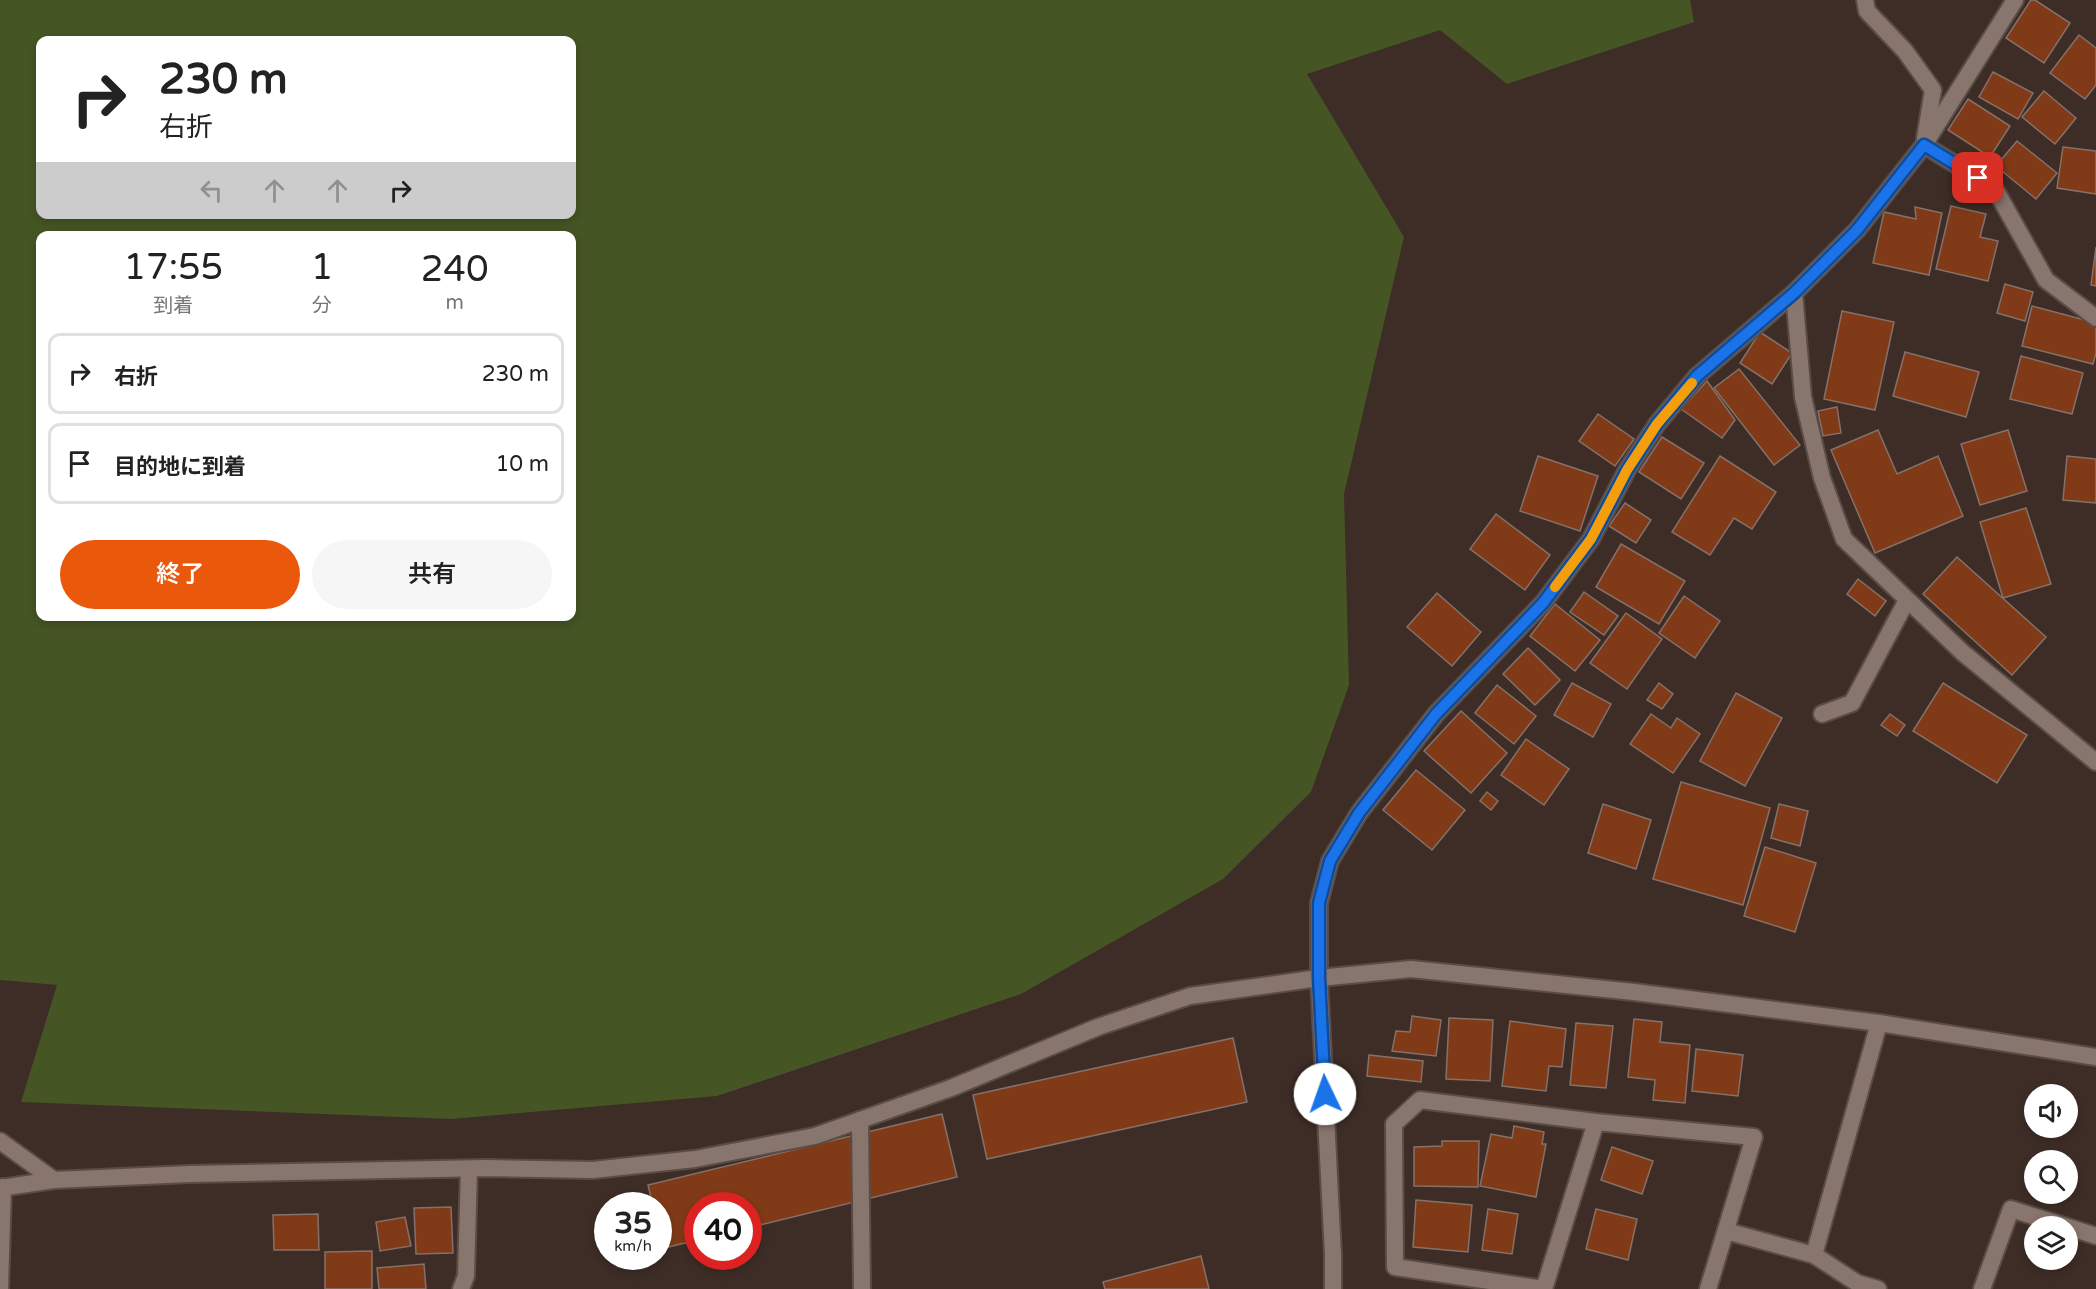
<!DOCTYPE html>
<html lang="ja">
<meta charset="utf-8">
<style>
:root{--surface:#fff;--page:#f6f6f6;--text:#222;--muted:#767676;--line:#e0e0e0;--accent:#ea580c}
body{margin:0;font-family:"Varela Round","Noto Sans JP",sans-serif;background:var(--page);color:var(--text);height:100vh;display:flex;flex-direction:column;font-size:22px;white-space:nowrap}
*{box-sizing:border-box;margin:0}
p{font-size:20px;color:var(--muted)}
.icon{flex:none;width:33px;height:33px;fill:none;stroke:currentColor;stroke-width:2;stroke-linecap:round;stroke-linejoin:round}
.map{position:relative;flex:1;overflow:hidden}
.sheet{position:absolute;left:36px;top:231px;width:540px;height:390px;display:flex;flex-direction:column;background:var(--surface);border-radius:12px;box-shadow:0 3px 9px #0003}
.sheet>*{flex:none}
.top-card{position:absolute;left:36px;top:36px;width:540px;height:183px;border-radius:12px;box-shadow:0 3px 9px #0003;background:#fff;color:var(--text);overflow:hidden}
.buttons{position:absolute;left:2024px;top:1084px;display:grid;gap:12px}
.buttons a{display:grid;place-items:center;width:54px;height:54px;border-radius:50%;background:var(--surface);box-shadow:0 3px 9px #0003;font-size:30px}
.speed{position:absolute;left:594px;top:1192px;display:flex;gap:12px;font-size:30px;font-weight:700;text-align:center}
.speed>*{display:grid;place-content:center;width:78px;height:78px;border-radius:50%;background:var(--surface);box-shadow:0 3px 9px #0003;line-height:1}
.speed small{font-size:15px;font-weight:400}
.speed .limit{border:9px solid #d22;background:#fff;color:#111}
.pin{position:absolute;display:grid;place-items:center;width:51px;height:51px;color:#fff;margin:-26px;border-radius:12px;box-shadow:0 3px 9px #0006}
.me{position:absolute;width:66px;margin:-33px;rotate:357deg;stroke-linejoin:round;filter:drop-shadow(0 0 4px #0008)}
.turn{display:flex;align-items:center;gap:21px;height:126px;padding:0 24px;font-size:27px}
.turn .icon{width:78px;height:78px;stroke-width:2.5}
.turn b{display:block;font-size:42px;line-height:51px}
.lanes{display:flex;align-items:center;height:57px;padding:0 24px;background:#0003;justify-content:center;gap:30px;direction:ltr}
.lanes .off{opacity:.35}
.eta{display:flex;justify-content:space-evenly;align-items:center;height:102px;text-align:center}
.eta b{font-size:36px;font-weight:600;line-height:42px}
.primary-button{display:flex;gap:12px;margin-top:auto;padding:12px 24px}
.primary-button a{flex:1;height:69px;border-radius:36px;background:var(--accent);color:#fff;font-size:24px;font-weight:600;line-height:69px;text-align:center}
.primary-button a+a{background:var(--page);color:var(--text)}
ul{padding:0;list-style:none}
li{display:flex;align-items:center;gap:18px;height:81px;margin:0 12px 9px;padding:0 12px;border:3px solid var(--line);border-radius:12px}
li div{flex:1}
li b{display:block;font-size:22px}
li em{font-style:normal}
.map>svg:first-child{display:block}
.green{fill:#465524;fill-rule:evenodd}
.building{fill:#803a17;stroke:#847169;stroke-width:1.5}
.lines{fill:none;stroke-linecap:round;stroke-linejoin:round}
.minor-casing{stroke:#594c46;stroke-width:20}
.tertiary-casing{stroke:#594c46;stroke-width:20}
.minor{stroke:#88756d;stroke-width:16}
.tertiary{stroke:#88756d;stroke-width:16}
.route-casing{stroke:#114b97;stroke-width:15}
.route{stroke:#1a73e8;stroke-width:10}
.slow{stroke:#f59e0b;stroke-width:10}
</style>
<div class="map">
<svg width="2096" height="1289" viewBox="0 0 2096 1289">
<rect width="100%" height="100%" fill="#3d2d26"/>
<path class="green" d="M0 0H1690L1694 22 1507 84 1440 30 1307 74 1404 237 1344 494 1349 685 1311 792 1223 879 1021 994 717 1096 451 1119 21 1102 57 985 0 980ZM40 40H572V214H40ZM40 236H572V616H40Z"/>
<g class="building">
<polygon points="2031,0 2035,0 2070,23 2044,63 2006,38"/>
<polygon points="2079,35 2096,48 2096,85 2085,99 2050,73"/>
<polygon points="1993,72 2033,93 2018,119 1979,97"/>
<polygon points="2044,91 2076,118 2055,144 2022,117"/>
<polygon points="1968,99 2010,126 1990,157 1948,130"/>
<polygon points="2017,141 2057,173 2036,199 1996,166"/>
<polygon points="2063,147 2096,151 2096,194 2057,188"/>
<polygon points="1951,206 1986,214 1980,237 1998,241 1988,281 1936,269"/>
<polygon points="1915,207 1942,213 1929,275 1873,263 1884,212 1916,219"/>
<polygon points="2096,247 2096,286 2091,285"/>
<polygon points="2005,284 2033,292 2025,321 1997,313"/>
<polygon points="2032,306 2096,323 2096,353 2093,364 2022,346"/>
<polygon points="1842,311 1894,322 1875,410 1824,399"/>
<polygon points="1760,332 1792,353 1772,384 1740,363"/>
<polygon points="1905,352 1979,372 1966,417 1893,396"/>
<polygon points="2021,356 2083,373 2072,414 2010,399"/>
<polygon points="1739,369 1800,445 1774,465 1714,388"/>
<polygon points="1707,381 1735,420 1722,438 1681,409"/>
<polygon points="1837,407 1841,433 1823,436 1818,411"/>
<polygon points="1598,414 1634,439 1615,466 1579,441"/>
<polygon points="1878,430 1897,474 1938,456 1963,516 1875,553 1831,450"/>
<polygon points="2008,430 2027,491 1980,505 1961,444"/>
<polygon points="1662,437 1704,463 1681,499 1639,472"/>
<polygon points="1538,456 1598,476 1580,531 1520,511"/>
<polygon points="1720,456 1776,492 1752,529 1734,518 1710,555 1672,532"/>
<polygon points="2067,456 2096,459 2096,503 2063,500"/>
<polygon points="1625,503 1651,520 1636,543 1609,526"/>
<polygon points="2026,508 2051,584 2003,598 1980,522"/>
<polygon points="1496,514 1550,555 1525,590 1470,549"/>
<polygon points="1621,544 1685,581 1659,624 1596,587"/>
<polygon points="1957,557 2046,637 2012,675 1923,594"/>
<polygon points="1858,579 1886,601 1875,616 1847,594"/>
<polygon points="1584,592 1618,616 1604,635 1570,612"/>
<polygon points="1437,593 1481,632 1452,666 1407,627"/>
<polygon points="1684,596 1720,621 1695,658 1659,633"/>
<polygon points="1555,604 1600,640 1575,671 1530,636"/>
<polygon points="1626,613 1662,639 1627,689 1590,663"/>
<polygon points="1528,648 1560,680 1535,705 1503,674"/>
<polygon points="1572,683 1611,704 1593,737 1554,715"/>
<polygon points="1659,683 1673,694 1662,709 1647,700"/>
<polygon points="1943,683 2027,735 1997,783 1913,731"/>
<polygon points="1497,685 1536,716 1514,744 1475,713"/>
<polygon points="1736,693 1782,718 1745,786 1700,761"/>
<polygon points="1461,711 1507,753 1471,793 1424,751"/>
<polygon points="1651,714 1671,728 1677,718 1700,734 1673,773 1630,744"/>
<polygon points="1890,714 1905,725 1897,736 1881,725"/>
<polygon points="1526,739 1569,769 1544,805 1501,775"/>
<polygon points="1416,770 1465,810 1432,850 1383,810"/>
<polygon points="1681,782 1770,808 1743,905 1653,879"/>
<polygon points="1487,792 1498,801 1491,810 1480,801"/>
<polygon points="1603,804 1651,820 1636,869 1588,853"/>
<polygon points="1779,804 1808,811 1800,846 1771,838"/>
<polygon points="1765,847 1816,863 1795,932 1744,916"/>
<polygon points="1412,1016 1441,1020 1436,1056 1392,1051 1396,1031 1410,1032"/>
<polygon points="1449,1018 1493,1020 1490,1081 1446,1079"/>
<polygon points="1634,1019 1662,1022 1660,1042 1690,1045 1685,1103 1653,1100 1655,1080 1628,1077"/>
<polygon points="1510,1021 1566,1029 1562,1067 1549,1066 1546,1091 1502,1086"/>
<polygon points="1576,1023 1613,1026 1606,1088 1570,1085"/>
<polygon points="1233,1038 1247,1102 987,1159 973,1095"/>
<polygon points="1696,1049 1743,1055 1738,1096 1692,1091"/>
<polygon points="1369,1055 1423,1061 1421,1082 1367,1076"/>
<polygon points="942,1114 957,1177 748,1228 748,1206 698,1206 698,1240 664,1248 658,1227 658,1206 653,1206 648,1185"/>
<polygon points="1514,1126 1544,1132 1542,1144 1546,1144 1536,1197 1480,1186 1491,1134 1512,1138"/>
<polygon points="1442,1141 1479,1141 1478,1187 1414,1186 1414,1147 1442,1146"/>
<polygon points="1612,1147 1653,1161 1642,1194 1601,1180"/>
<polygon points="1416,1200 1472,1205 1468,1252 1413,1247"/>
<polygon points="451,1207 453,1253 416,1254 414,1208"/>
<polygon points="1488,1209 1518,1214 1512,1254 1482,1250"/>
<polygon points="1596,1209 1637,1219 1628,1260 1586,1249"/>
<polygon points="318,1214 319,1250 274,1250 273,1215"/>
<polygon points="405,1217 411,1246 380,1251 376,1222"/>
<polygon points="372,1251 372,1289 325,1289 325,1252"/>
<polygon points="1201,1256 1209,1289 1105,1289 1103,1282"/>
<polygon points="424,1264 426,1289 379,1289 377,1268"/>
</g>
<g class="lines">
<defs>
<g id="minor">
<polyline points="1865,0 1867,11 1905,51 1933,90 1925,138"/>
<polyline points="1924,145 1995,189 2046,280 2096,318"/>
<polyline points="1794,293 1803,397 1822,478 1844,539 1962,652 2096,762"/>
<polyline points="1822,714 1852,703 1907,600"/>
<polyline points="1319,978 1319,903 1330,861 1359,813 1436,714 1543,603 1591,539 1627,470 1657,424 1697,376 1794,293 1857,230 1924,145 2015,0"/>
<polyline points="860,1120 862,1289"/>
<polyline points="1596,1122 1544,1289 1395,1267 1394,1124 1420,1100 1596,1122 1754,1137 1708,1289"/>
<polyline points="0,1141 54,1180"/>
<polyline points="1726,1231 1814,1255 1857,1283 1878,1289"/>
<polyline points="1814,1255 1879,1023"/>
<polyline points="0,1289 3,1187"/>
<polyline points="461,1289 466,1276 469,1169"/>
<polyline points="1982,1289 2011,1209 2096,1236"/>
</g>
<g id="tertiary">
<polyline points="1319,978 1333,1255 1333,1289"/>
<polyline points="0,1188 54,1180 189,1174 487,1168 593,1170 695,1159 815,1136 951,1088 1098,1027 1190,996 1319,978 1411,969 1634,992 1879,1023 2096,1057"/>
</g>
</defs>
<use href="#minor" class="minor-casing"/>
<use href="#tertiary" class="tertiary-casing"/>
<use href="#minor" class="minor"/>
<use href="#tertiary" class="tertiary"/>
</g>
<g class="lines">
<defs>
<polyline id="route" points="1325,1094 1319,978 1319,903 1330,861 1359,813 1436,714 1543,603 1591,539 1627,470 1657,424 1697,376 1794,293 1857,230 1924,145 1978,178"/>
</defs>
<use href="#route" class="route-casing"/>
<use href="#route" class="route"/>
<polyline class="slow" points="1555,587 1591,539 1627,470 1657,424 1692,383"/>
</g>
</svg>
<div class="buttons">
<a><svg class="icon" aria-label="sound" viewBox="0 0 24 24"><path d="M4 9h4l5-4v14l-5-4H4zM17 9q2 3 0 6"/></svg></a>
<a><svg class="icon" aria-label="search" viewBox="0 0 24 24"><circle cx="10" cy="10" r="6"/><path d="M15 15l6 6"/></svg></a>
<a><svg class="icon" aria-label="layers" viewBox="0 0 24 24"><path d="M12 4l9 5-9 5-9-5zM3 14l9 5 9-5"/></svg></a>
</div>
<div class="speed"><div>35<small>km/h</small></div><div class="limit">40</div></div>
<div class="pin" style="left:1978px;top:178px;background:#d93025"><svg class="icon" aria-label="arrive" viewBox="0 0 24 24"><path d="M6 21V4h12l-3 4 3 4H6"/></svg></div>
<svg class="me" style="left:1325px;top:1094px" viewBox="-20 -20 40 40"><circle r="19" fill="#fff"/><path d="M0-13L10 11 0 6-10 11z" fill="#1a73e8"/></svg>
<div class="top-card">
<div class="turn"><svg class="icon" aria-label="right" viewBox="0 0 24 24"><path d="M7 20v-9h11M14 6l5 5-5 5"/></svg><div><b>230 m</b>右折</div></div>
<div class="lanes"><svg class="icon off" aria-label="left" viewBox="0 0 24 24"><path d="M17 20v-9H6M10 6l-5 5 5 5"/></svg><svg class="icon off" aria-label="ahead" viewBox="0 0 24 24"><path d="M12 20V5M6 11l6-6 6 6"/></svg><svg class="icon off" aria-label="ahead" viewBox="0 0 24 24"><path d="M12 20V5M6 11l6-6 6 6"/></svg><svg class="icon" aria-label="right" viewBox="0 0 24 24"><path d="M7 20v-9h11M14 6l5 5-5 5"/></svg></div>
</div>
<section class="sheet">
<div class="eta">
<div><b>17:55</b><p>到着</p></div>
<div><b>1</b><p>分</p></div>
<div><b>240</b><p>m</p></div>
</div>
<ul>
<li><svg class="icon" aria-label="right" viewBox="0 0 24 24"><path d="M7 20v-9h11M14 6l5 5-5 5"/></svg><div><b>右折</b></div><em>230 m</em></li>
<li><svg class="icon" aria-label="arrive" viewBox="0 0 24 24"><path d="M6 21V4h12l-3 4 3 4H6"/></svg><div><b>目的地に到着</b></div><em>10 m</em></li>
</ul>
<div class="primary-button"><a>終了</a><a>共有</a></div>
</section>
</div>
